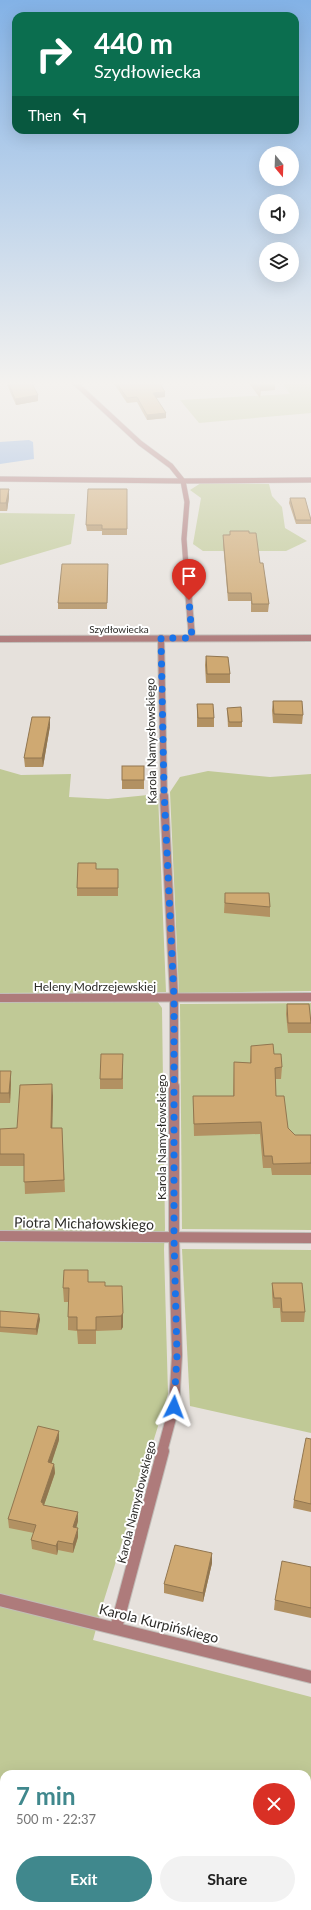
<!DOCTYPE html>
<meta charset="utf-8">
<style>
:root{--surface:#fff;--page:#f2f2f2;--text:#222;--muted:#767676;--accent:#40888d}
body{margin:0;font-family:Lato,sans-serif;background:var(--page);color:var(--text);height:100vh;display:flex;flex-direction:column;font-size:15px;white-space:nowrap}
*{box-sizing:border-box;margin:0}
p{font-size:13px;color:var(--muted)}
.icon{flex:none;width:22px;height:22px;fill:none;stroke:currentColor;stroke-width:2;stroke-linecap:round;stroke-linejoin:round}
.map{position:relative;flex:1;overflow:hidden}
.sheet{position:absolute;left:0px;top:1770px;width:311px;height:140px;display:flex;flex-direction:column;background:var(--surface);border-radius:12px 12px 0 0;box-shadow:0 4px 16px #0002}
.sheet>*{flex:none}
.banner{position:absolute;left:12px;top:12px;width:287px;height:122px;border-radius:12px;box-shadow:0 4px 16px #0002;background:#0b6e4f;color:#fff;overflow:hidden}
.needle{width:26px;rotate:161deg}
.fabs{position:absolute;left:259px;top:146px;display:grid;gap:8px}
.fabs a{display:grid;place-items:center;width:40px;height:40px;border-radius:50%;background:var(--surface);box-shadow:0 4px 16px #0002;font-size:20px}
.pin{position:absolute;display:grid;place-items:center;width:34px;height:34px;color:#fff;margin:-41px -17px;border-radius:50% 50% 50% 0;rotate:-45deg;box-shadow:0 0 4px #0007}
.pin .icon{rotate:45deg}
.me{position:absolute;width:44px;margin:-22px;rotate:3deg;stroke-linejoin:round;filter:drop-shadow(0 0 3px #0008)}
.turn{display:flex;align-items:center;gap:14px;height:84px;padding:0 16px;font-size:18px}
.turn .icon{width:52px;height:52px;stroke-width:2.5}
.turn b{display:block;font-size:28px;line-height:34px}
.then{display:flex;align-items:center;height:38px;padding:0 16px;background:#0003;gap:8px;font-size:15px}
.round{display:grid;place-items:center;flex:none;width:42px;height:42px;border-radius:21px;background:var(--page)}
.summary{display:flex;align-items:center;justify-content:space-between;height:68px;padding:0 16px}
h1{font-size:24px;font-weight:700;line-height:30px;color:var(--accent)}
.action{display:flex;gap:8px;margin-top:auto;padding:8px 16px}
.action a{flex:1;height:46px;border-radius:24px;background:var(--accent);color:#fff;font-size:16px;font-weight:700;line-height:46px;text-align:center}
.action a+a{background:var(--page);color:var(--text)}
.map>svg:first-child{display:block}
.green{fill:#c0c996}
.water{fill:#8bafe2}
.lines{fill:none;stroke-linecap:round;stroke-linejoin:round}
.minor-far4-casing{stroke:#c1bdb8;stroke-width:6}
.minor-far3-casing{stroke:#c1bdb8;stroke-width:8}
.minor-far2-casing{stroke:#c1bdb8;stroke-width:10}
.minor-far1-casing{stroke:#c1bdb8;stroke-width:12}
.minor-casing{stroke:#c1bdb8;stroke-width:14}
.tertiary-casing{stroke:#c1bdb8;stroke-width:8}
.minor-far4{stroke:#ae7b7b;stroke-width:5}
.minor-far3{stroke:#ae7b7b;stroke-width:6}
.minor-far2{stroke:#ae7b7b;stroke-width:8}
.minor-far1{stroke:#ae7b7b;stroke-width:10}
.minor{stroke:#ae7b7b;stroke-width:12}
.tertiary{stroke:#ae7b7b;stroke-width:6}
.wall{fill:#b29162}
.shaded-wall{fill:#917650}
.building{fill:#cfa972;stroke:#917650}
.route{stroke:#1a73e8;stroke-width:7;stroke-dasharray:0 12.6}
.labels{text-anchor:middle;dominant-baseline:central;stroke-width:4;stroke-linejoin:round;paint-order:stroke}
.far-street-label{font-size:10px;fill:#2d2c29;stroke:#fff}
.street-label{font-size:12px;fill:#2d2c29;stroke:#fff}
.near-street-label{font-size:14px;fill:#2d2c29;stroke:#fff}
</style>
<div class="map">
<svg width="311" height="1910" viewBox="0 0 311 1910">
<rect width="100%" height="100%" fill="#e6e1dc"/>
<g class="green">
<polygon points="282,382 311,382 311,413 199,423 180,400 290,394"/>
<polygon points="201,483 269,484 272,496 282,507 285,528 307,541 286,551 203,551 193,544 201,498 190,490"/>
<polygon points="0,513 75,514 71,544 0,565"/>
<polygon points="0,769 21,775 71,774 69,797 108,799 158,794 166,992 0,993"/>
<polygon points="208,771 270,777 311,774 311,991 179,993 170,792 180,777"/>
<polygon points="157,1001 162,1008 165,1228 164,1249 168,1394 104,1600 93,1640 311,1697 311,1910 12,1910 13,1906 307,1906 307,1774 4,1774 4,1811 0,1809 0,1002"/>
<polygon points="311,1003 311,1230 182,1229 180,1004"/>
<polygon points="182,1249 311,1250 311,1433 190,1406"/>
</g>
<polygon class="water" points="29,440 33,442 34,459 0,464 0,442"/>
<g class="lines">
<defs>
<g id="minor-far4">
<polyline points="74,382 140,443 171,466 183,481 187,502 184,539 186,566"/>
<polyline points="0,479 183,481 311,480"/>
</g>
<g id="minor-far3">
<polyline points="186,565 192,638"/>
<polyline points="161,638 164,797"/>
</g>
<g id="minor-far2">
<polyline points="164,796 174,997 174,1087"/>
<polyline points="0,998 311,997"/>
</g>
<g id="minor-far1">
<polyline points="0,1236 311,1238"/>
<polyline points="162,1452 174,1407 177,1355 174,1238 174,1086"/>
</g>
<g id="minor">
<polyline points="0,1600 311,1677"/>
<polyline points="116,1628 163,1451"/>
</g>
<polyline id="tertiary" points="0,639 311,638"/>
</defs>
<use href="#minor-far4" class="minor-far4-casing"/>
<use href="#minor-far3" class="minor-far3-casing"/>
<use href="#minor-far2" class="minor-far2-casing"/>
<use href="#minor-far1" class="minor-far1-casing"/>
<use href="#minor" class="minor-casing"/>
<use href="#tertiary" class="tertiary-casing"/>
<use href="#minor-far4" class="minor-far4"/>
<use href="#minor-far3" class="minor-far3"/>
<use href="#minor-far2" class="minor-far2"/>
<use href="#minor-far1" class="minor-far1"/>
<use href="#minor" class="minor"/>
<use href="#tertiary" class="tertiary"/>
</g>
<g class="wall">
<polygon points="7,382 31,382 38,395 38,401 16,405 7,385"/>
<polygon points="113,382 159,382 165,392 165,397 156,398 166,418 147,420 137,402 127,403"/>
<polygon points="248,382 274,382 275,384 275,390 261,391 260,398"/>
<polygon points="0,489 9,497 7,511 0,511"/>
<polygon points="127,489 127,535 102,535 102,531 87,531 86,525"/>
<polygon points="290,498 311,520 311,524 296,524 289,503"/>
<polygon points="249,533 260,563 269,604 268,612 251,612 251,601 228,601 223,543 223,535"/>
<polygon points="108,571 107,609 58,609 58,603"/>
<polygon points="206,656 230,674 230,683 206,683 205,665"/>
<polygon points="273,701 303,715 302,724 273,723 272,710"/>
<polygon points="197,704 214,718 214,727 197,727"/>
<polygon points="227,708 242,722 242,727 228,727"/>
<polygon points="50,726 43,767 25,767 24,758"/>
<polygon points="144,766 144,789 122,789 122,780"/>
<polygon points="96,869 118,869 118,896 77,896 77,888"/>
<polygon points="225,893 270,907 270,917 224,913"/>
<polygon points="287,1004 311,1018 311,1033 288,1033 286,1014"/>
<polygon points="251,1046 274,1054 282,1067 281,1079 275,1079 276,1096 288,1128 295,1135 311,1135 311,1175 272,1175 271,1168 263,1168 260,1134 194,1136 193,1096 233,1096 234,1062 250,1063"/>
<polygon points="123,1064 123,1089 100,1089 100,1079"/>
<polygon points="0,1071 11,1071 11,1082 10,1103 0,1103"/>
<polygon points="53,1096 52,1128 62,1128 65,1192 25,1194 24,1166 0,1166 0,1129 17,1128"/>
<polygon points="89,1282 105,1286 123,1313 123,1327 121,1330 96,1331 96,1344 78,1344 77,1331 68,1330 68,1302 64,1302 63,1288"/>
<polygon points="272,1283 305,1312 304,1322 281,1322 280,1308 273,1308 272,1294"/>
<polygon points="0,1311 40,1319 37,1335 0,1332"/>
<polygon points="311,1439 311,1512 293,1508 294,1500"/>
<polygon points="59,1440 51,1463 54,1464 55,1473 44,1505 78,1521 76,1528 78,1537 73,1553 58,1550 57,1555 32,1549 31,1540 34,1533 9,1528 8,1519"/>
<polygon points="212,1553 212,1563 203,1602 164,1593 164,1584"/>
<polygon points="311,1567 311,1618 274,1610 275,1600"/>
</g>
<g class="shaded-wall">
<polygon points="275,384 275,390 261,391 260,385"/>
<polygon points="165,392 165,397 153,398 153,393"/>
<polygon points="38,395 38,401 16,405 15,399"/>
<polygon points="166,413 166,418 147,420 147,415"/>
<polygon points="9,489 9,497 7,511 6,503"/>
<polygon points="50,717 50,726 43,767 42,758"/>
<polygon points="11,1071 11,1082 10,1103 9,1093"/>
<polygon points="52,1084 53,1096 52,1140 51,1128"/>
<polygon points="123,1313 123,1327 121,1330 121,1316"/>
<polygon points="39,1314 40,1319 37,1335 36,1329"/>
<polygon points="59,1431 59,1440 49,1471 48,1462"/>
<polygon points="54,1464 55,1473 44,1505 41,1502"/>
<polygon points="78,1512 78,1521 74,1536 73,1527"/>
<polygon points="78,1528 78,1537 73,1553 73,1544"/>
<polygon points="58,1541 58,1550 57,1555 56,1546"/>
<polygon points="212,1553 212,1563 203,1602 203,1593"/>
</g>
<g class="building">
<polygon points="8,382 31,382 38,395 15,399"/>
<polygon points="116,382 159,382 165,392 153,393 166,413 147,415 137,397 127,398"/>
<polygon points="254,382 274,382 275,384 260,385 261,391"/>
<polygon points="0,489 9,489 6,503 0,503"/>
<polygon points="88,489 127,489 127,529 102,529 102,525 86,525"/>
<polygon points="290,498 305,498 311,520 296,520"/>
<polygon points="230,531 249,531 249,533 256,533 260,563 263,563 269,604 252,604 251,593 228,593 223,535 230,535"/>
<polygon points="62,564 108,564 107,603 58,603"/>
<polygon points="206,656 228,657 230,674 207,674"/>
<polygon points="273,701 302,701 303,715 274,714"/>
<polygon points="197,704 213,704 214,718 198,718"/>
<polygon points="241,707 242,722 229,722 227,708"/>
<polygon points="32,717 50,717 42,758 24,758"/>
<rect x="122" y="766" width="22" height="14"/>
<polygon points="78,863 96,863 96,869 118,869 118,888 77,888"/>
<polygon points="225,893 269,893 270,907 225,903"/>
<polygon points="287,1004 309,1004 311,1023 288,1023"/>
<polygon points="273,1044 274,1054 281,1054 282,1067 275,1068 276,1096 284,1096 288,1128 295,1135 311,1135 311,1163 273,1164 272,1156 264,1156 261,1122 194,1124 193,1096 234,1096 234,1062 251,1063 251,1046"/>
<polygon points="101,1054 123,1054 122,1079 100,1079"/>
<polygon points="0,1071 11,1071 9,1093 0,1093"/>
<polygon points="52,1084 51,1128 62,1128 64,1180 24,1182 24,1154 0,1154 0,1129 17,1128 20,1085"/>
<polygon points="64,1270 88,1270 88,1282 105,1282 105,1286 122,1286 123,1313 121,1316 96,1317 96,1330 77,1330 77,1317 68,1317 69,1288 63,1288"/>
<polygon points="272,1283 302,1283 305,1312 282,1312 281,1298 274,1298"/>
<polygon points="0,1311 39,1314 36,1329 0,1327"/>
<polygon points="38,1426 59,1431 48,1462 54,1464 41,1502 43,1503 43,1505 78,1512 73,1527 78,1528 73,1544 58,1541 56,1546 31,1540 36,1525 8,1519"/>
<polygon points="306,1438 311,1439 311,1504 294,1500"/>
<polygon points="175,1545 212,1553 203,1593 164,1584"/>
<polygon points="282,1561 311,1567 311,1608 275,1600"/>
</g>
<linearGradient id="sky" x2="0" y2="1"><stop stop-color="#83b2e6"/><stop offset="0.59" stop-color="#f4f2ef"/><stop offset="1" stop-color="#f4f2ef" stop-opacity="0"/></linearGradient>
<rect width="311" height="649" fill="url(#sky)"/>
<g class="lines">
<polyline class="route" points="174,1407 177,1355 174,1238 174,997 164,790 161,638 192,638 189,600"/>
</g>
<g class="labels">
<g class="far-street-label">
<text x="119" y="629">Szydłowiecka</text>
</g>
<g class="street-label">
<text transform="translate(151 741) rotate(-91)">Karola Namysłowskiego</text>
<text x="95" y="986">Heleny Modrzejewskiej</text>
<text transform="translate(161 1137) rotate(-90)">Karola Namysłowskiego</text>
<text transform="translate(136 1502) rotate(-76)">Karola Namysłowskiego</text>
</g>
<g class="near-street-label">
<text transform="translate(84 1223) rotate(1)">Piotra Michałowskiego</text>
<text transform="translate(159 1623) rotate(14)">Karola Kurpińskiego</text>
</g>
</g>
</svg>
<div class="fabs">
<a><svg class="needle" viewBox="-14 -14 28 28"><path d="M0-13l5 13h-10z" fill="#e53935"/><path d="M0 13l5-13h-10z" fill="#767676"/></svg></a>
<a><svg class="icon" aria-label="sound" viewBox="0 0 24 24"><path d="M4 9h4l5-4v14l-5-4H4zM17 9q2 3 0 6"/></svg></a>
<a><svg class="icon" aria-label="layers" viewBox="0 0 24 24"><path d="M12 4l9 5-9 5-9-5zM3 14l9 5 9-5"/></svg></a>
</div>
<div class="pin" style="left:189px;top:600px;background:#d93025"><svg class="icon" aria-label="arrive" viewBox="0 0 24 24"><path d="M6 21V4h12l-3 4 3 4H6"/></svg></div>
<svg class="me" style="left:174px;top:1407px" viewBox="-20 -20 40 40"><path d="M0-17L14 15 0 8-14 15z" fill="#1a73e8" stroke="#fff" stroke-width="4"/></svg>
<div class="banner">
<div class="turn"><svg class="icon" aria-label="right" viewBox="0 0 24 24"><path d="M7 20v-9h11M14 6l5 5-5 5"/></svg><div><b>440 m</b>Szydłowiecka</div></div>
<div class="then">Then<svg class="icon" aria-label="left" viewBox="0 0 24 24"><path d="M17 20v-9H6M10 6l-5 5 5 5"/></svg></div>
</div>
<section class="sheet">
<div class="summary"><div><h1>7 min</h1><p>500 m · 22:37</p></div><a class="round" style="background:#d93025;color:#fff"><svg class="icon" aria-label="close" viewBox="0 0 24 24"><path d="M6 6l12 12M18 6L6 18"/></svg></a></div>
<div class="action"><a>Exit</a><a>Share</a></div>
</section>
</div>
